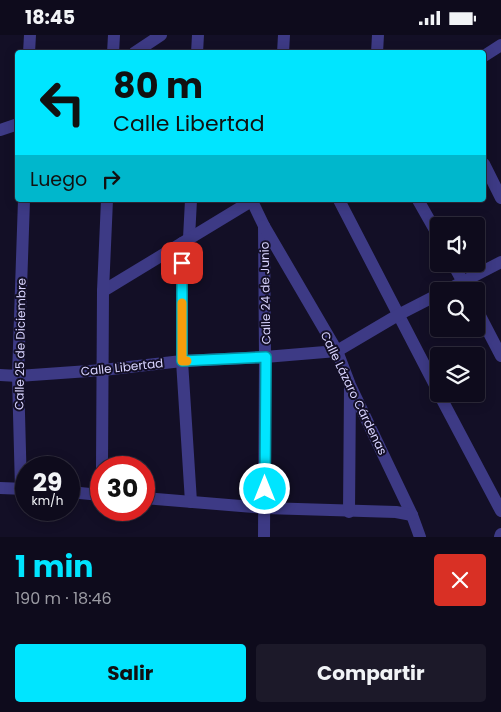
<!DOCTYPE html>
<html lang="es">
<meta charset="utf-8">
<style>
:root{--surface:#0e0b1c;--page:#1c1929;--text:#f1f3f6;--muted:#9b9ba3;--line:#2e2b3b;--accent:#00e5ff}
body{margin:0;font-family:Poppins,sans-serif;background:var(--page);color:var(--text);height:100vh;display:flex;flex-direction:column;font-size:19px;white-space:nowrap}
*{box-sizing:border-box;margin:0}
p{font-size:16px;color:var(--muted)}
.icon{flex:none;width:28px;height:28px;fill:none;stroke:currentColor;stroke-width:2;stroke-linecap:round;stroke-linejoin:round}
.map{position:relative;height:502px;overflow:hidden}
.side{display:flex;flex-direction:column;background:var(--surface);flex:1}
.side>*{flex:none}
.guide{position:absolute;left:15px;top:15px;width:471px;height:152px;border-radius:5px;box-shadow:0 2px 12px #0003,0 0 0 1px var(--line);background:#00e5ff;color:#111;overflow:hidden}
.buttons{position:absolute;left:430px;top:182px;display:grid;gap:10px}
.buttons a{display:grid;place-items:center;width:55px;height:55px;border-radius:5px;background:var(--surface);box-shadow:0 2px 12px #0003,0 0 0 1px var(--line);font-size:25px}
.speed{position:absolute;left:15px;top:421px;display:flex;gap:10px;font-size:25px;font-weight:700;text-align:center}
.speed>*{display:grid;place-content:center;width:65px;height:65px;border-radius:50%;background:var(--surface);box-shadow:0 2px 12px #0003,0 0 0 1px var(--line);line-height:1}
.speed small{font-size:12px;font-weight:400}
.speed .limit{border:8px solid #d22;background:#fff;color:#111}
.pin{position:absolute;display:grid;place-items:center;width:42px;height:42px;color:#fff;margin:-21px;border-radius:10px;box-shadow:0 2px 8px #0006}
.me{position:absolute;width:55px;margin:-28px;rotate:0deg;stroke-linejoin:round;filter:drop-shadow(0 0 4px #0008)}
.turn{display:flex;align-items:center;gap:18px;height:105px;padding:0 15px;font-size:22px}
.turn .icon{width:65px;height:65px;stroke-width:2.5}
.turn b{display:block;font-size:35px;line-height:42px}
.then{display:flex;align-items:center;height:48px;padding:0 15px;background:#0003;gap:10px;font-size:19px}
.round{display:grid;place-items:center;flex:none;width:52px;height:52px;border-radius:5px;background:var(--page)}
.overview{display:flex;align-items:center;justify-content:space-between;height:85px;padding:0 15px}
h1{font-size:30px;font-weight:700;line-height:38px;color:var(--accent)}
.cta{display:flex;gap:10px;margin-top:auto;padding:10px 15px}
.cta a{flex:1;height:58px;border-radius:5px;background:var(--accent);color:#111;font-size:20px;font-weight:700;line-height:58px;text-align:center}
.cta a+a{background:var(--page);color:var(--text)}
.status{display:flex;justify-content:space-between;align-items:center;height:35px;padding:0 25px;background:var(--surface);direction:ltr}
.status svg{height:14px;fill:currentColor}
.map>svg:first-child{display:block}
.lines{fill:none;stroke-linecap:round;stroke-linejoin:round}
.minor{stroke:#3d3a85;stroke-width:12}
.route-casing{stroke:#0095a6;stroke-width:12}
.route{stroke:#00e5ff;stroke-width:9}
.slow{stroke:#f59e0b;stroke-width:9}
.labels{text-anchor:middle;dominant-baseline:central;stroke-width:4;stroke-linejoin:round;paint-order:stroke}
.street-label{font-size:12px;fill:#d9d4ff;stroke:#130f26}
</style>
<div class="status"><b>18:45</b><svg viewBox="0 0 49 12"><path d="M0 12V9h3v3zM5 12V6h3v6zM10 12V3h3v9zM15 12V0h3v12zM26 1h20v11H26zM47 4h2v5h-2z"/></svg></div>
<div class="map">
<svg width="501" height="502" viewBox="0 0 501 502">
<rect width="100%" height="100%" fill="#130f26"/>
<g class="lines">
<g class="minor">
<polyline points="29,18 30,0"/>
<polyline points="113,18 114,0"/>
<polyline points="134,18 161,0"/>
<polyline points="197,18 198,0"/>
<polyline points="283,18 284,0"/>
<polyline points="377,18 378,0"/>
<polyline points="484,21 501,10"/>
<polyline points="0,95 18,89"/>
<polyline points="484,129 501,163"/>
<polyline points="339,165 439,358"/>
<polyline points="418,165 439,202"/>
<polyline points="252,166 264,191 265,322 264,502"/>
<polyline points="264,191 337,316 350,350 412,480 420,502"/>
<polyline points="189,203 191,165"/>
<polyline points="182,208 182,326 191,467"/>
<polyline points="453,229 468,256"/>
<polyline points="103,256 253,165"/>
<polyline points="445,256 501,227"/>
<polyline points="476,273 501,321"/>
<polyline points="0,340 18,341 103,335 182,326 265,322 337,316 398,280 439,259"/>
<polyline points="439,359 501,476"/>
<polyline points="102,432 103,256 107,165"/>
<polyline points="0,453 26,454"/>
<polyline points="21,454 18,341 24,165"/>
<polyline points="69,457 101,460"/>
<polyline points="144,463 265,473 396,477 412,480"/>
<polyline points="349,477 350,352"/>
<polyline points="500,502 501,499"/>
</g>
</g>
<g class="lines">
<defs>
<polyline id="route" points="182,228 182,326 266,322 265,454"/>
</defs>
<use href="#route" class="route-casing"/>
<use href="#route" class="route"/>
<polyline class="slow" points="182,268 182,326 187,326"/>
</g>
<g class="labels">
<g class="street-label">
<text transform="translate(265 258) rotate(-91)">Calle 24 de Junio</text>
<text transform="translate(20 309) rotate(-89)">Calle 25 de Diciembre</text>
<text transform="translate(122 332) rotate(-6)">Calle Libertad</text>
<text transform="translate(354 358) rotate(64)">Calle Lázaro Cárdenas</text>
</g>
</g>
</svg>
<div class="buttons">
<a><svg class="icon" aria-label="sound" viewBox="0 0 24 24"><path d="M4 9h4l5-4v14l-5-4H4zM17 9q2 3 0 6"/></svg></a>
<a><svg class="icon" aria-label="search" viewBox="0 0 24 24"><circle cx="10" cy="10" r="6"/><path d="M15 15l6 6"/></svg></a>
<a><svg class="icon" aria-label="layers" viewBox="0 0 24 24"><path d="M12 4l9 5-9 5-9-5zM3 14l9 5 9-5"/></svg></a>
</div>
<div class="speed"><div>29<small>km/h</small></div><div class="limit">30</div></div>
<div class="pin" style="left:182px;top:228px;background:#d93025"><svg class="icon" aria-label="arrive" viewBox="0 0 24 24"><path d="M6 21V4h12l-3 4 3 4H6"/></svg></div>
<svg class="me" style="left:265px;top:454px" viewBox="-20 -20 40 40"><circle r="17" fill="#00e5ff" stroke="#fff" stroke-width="3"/><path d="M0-11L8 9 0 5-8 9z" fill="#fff"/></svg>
<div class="guide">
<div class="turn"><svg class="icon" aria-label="left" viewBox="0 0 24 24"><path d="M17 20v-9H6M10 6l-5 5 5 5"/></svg><div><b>80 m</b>Calle Libertad</div></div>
<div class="then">Luego<svg class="icon" aria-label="right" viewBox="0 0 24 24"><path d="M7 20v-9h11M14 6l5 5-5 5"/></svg></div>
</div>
</div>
<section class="side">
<div class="overview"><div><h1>1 min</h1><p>190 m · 18:46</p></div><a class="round" style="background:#d93025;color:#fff"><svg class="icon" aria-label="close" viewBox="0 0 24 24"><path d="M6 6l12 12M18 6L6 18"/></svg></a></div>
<div class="cta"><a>Salir</a><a>Compartir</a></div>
</section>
